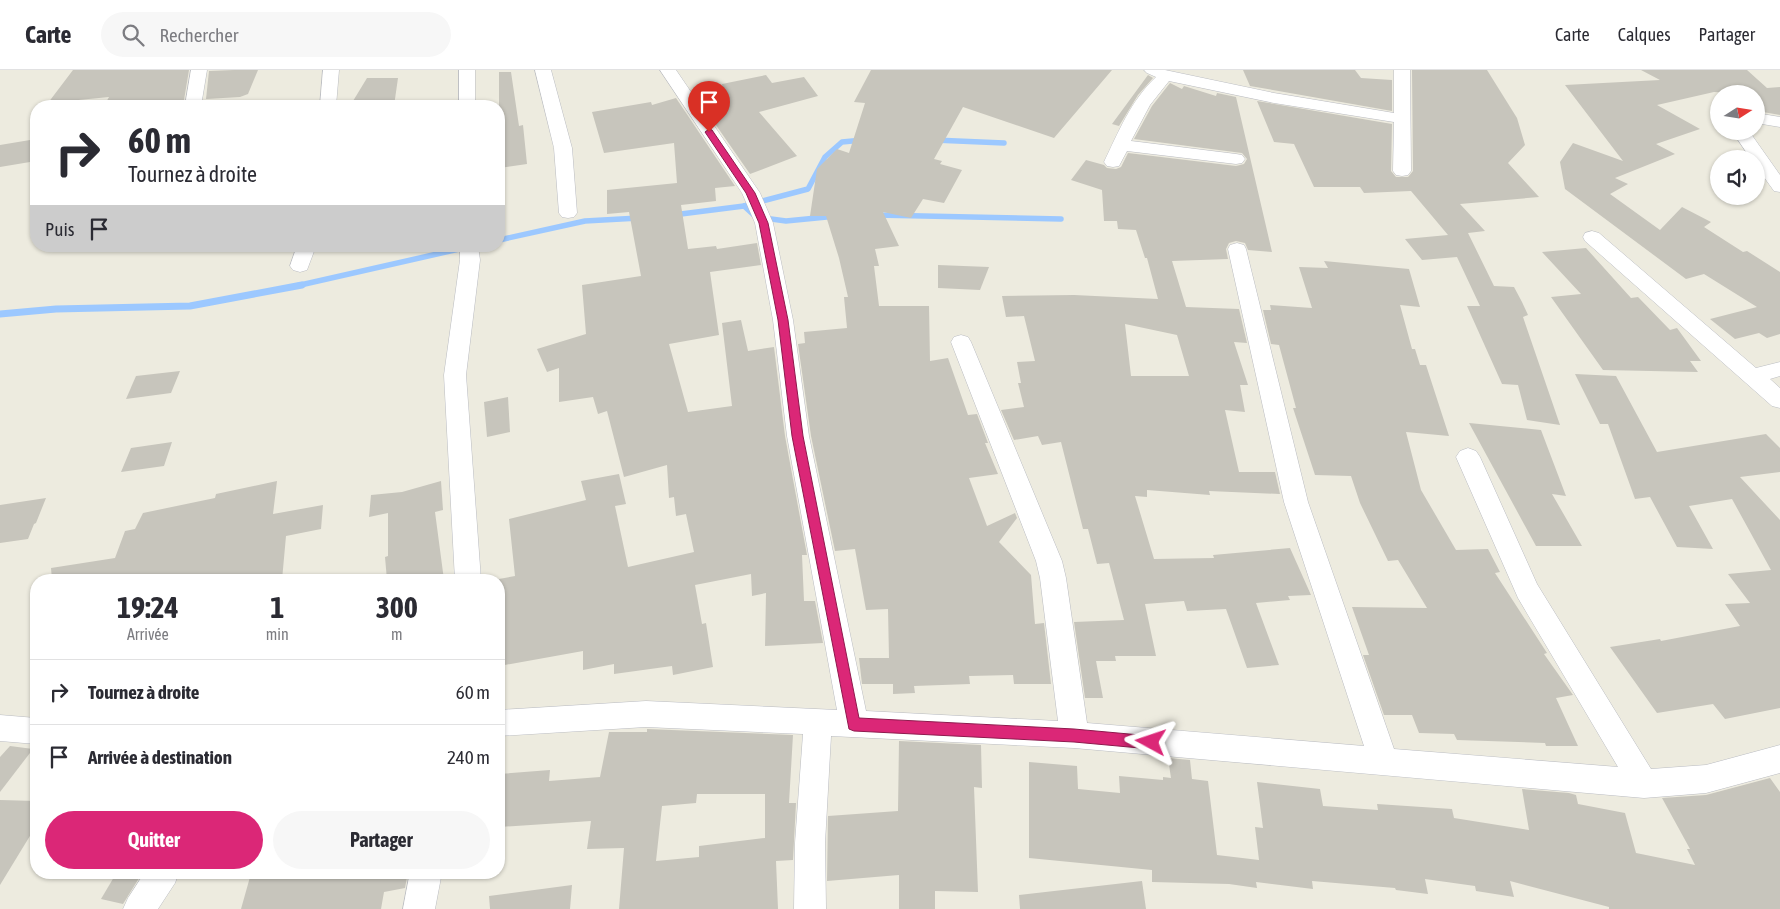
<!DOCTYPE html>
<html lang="fr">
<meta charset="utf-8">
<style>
:root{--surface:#fff;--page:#f7f7f7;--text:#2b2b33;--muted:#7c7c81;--line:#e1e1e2;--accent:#db2777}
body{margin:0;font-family:"Asap Condensed",sans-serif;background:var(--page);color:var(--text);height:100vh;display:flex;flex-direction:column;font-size:19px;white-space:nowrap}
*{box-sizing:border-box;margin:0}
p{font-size:16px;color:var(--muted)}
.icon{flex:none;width:28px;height:28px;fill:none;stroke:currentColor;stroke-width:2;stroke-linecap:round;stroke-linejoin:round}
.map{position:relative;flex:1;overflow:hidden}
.side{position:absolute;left:30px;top:504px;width:475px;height:305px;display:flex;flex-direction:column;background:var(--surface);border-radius:20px;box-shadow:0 1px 4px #0004}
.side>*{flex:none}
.hud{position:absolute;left:30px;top:30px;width:475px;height:152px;border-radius:20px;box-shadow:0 1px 4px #0004;background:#fff;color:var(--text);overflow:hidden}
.needle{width:32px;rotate:78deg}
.fabs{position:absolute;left:1710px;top:15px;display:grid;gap:10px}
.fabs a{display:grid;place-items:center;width:55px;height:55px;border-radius:50%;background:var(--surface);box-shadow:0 1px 4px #0004;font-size:25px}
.pin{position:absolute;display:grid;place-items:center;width:42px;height:42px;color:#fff;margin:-51px -21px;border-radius:50% 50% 50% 0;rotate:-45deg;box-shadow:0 0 5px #0007}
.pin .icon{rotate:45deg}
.me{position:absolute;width:55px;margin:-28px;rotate:275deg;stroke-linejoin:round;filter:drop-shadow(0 0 4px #0008)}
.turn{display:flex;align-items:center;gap:18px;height:105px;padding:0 15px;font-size:22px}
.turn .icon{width:65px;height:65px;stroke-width:2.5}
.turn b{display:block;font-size:35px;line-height:42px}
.then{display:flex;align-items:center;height:48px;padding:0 15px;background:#0003;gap:10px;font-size:19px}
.eta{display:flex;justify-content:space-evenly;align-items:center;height:85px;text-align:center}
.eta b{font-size:30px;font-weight:700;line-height:35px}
.button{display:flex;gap:10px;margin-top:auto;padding:10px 15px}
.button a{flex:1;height:58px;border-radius:30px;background:var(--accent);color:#fff;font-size:20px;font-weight:700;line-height:58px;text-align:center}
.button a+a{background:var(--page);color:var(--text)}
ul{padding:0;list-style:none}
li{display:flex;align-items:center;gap:15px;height:65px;padding:0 15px;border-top:1px solid var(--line)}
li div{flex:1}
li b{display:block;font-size:19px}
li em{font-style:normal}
header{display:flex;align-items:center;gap:30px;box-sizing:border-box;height:70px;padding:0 25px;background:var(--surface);border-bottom:1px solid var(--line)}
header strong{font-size:24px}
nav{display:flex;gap:28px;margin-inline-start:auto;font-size:18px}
.search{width:350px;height:45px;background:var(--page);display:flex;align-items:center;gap:12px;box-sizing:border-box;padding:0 18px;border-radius:28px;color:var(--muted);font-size:19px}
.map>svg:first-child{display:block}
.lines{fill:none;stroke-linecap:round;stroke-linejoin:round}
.stream-far1{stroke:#9cc8ff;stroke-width:5.5}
.stream{stroke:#9cc8ff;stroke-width:7}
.building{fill:#c7c5bc;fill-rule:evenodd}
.street-casing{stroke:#babcc2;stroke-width:1}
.street{fill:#fff;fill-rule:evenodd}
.route{fill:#db2777;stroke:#8e194d}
</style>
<header>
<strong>Carte</strong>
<div class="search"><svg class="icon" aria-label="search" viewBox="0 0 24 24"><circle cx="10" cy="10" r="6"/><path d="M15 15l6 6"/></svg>Rechercher</div>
<nav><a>Carte</a><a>Calques</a><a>Partager</a></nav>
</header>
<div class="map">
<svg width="1780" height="839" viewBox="0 0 1780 839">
<rect width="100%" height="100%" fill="#edebdf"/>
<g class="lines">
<g class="stream-far1">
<polyline points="934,70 1004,73"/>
<polyline points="744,136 756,147 786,151 837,146"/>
<polyline points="673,145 744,136 808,119 825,87 842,72 863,70"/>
<polyline points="876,145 1061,149"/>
<polyline points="499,170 585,151 639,148"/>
<polyline points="296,216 468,177"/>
</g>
<polyline class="stream" points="0,244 56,239 190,236 302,215"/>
</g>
<g class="building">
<polygon points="73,0 189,0 184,30 150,36 104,36 109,27 48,33"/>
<polygon points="234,0 258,0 248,24 240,27 206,29 209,1"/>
<polygon points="871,0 1112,0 1054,68 963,37 934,89 942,91 940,94 962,100 944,133 923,129 911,148 883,142 899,176 875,179 879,196 874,196 879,236 929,236 930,291 948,288 968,345 977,344 988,373 985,373 998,404 969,408 987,456 1015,443 1017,448 999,472 1031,505 1035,554 1044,553 1051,614 1014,614 1013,605 969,606 970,614 914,616 915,623 893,624 893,614 862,614 859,588 889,588 888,539 866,540 855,479 835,481 811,366 798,274 805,273 804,262 847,258 844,227 848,227 839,188 826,146 810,146 817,99 837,79 849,83 865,33 854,32"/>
<polygon points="1243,0 1355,0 1361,8 1392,10 1392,41 1250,16"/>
<polygon points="1412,0 1487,0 1517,48 1525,75 1508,93 1539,127 1460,134 1485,161 1468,163 1494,216 1514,217 1522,232 1528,245 1523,247 1560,355 1527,350 1518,315 1502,314 1467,236 1480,236 1457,187 1422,190 1405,169 1448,165 1411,121 1364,123 1360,117 1314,117 1294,74 1274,72 1257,31 1392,54 1391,101 1396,107 1408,107 1413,101"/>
<polygon points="1641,0 1747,0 1767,18 1780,17 1780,45 1763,42 1756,33 1756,24 1714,22 1657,35 1700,59 1656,74 1675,84 1615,108 1628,114 1610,124 1660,160 1682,137 1711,152 1704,157 1743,182 1747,181 1780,202 1780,264 1767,268 1759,263 1735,269 1710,249 1757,237 1704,204 1686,209 1565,119 1560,92 1573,73 1623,91 1565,15 1660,10"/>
<polygon points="499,2 511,2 519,56 523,55 527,94 499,98"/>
<polygon points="766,5 772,13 804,7 818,26 759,42 797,86 750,104 695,25 723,20 722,14"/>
<polygon points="1148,5 1153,8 1138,25 1119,56 1112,54"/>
<polygon points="367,8 398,8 394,36 350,36"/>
<path d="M1170 13 1182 19 1184 16 1216 26 1217 23 1236 27 1272 182 1248 180 1245 173 1236 171 1229 173 1226 179 1228 189 1172 191 1186 237 1239 239 1247 273 1234 272 1248 315H1240L1245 342 1225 340 1239 402H1275L1280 424 1209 421 1210 425 1147 420V427L1135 426 1154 489 1214 488 1213 485 1290 478 1311 525 1288 526 1290 530 1256 533 1279 595 1247 598 1226 539 1187 541 1184 531 1145 534 1156 586H1115L1116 591H1096L1103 628H1085L1074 552 1124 550 1109 493 1097 494 1088 459H1083L1061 372 1042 375 1038 366 1014 370 1001 340 1024 337 1018 313H1021L1017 292 1035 291 1024 246 1006 247 1002 226 1074 225 1158 229 1147 188H1145L1136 160 1118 159 1117 151H1104L1102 120 1071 110 1086 90 1104 95 1107 98 1116 99 1121 97 1128 83 1236 96 1244 94 1247 89 1242 83 1134 69 1152 36ZM1125 254 1177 265 1189 306H1131Z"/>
<polygon points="676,28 735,116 715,118 716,131 681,135 688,179 716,176 717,179 757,173 761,195 710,202 719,265 669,274 688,342 732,336 722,253 741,250 748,281 774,277 785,366 807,485 802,485 804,531 815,531 823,573 765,576 766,523 752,526 751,504 695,515 702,554 706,553 713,597 673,605 672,596 614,604 614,594 583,600 583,581 499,596 499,509 515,506 509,449 586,430 581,411 619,404 626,434 615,436 628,497 694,482 686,444 676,446 674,427 669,428 667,395 624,407 607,341 598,344 593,327 559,332 559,298 547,302 537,279 586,264 582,215 641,206 629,142 607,144 607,120 677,113 674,73 604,83 592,42 651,32 652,35"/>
<polygon points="36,69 36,91 0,97 0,75"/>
<polygon points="1586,178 1631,228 1638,227 1670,260 1677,258 1701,291 1690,291 1698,302 1603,300 1551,227 1581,224 1542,182"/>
<polygon points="1324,191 1409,199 1420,237 1400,235 1412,279 1415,279 1420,295 1426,295 1449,366 1406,362 1421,420 1456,480 1488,479 1500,502 1495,503 1547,583 1544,584 1573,625 1556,628 1578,676 1546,676 1545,673 1457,670 1454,664 1419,663 1412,645 1384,645 1363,585 1369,585 1352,537 1427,538 1398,490 1388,491 1360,433 1351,406 1315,405 1293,338 1296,338 1279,275 1271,274 1263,240 1271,240 1270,235 1312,238 1299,197 1328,198"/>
<polygon points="938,195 989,197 980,220 938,218"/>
<polygon points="180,301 171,323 126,329 136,306"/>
<polygon points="1575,304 1616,306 1657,382 1766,364 1780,378 1780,402 1740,407 1780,450 1780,638 1725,649 1713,634 1657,643 1610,577 1660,569 1661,571 1740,556 1725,534 1750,533 1728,504 1771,500 1732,429 1689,436 1713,479 1677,477 1650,427 1635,429 1608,354 1600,354"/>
<polygon points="508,327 510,362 487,367 484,332"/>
<polygon points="1469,353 1541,360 1566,426 1552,424 1582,476 1536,476"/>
<polygon points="172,372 164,396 121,402 131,378"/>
<polygon points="277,411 273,444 323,435 321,459 286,466 282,510 52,510 51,498 115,488 125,461 135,459 143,443 215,428 216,424"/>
<polygon points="441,411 443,440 435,442 444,510 387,510 385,487 388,486 388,443 369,447 371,425 402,422"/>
<polygon points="46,428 36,453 34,454 28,469 0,473 0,435"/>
<path d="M647 659 793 665 789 733H796L793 790 776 791 778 839H619L624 778 587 779 591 751 499 757V704L550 700 549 711 600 707 609 662H647ZM697 724H765V768L699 776V787L656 791 662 736 696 733Z"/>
<polygon points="899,671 981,675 982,718 974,717 978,822 935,821 935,839 899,839 899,805 827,811 828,746 898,741"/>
<polygon points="10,676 33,679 0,722 0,687"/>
<polygon points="1168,688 1190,690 1192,709 1208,711 1217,785 1259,790 1255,757 1263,758 1257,712 1320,719 1323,736 1378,740 1377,734 1452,739 1454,748 1529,760 1522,719 1569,723 1576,725 1578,734 1625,743 1636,783 1695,795 1687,779 1690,779 1662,728 1706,725 1770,708 1780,722 1780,839 1609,839 1609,837 1510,811 1514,827 1476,821 1475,816 1425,809 1428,824 1396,820 1395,818 1312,811 1313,819 1256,812 1257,818 1229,814 1152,812 1152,800 1029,788 1029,692 1077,696 1078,719 1120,723 1119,706 1163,710 1163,707 1171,708"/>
<polygon points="0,730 36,731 36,756 0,815"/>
<polygon points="117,802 141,805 123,834 101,829"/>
<polygon points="274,802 408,802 405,818 384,822 381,839 241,839 250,807"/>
<polygon points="1142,811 1146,839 1020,839 1019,825"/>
<polygon points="572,815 570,839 490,839 489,826"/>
</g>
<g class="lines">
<defs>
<g id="street">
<polygon points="191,0 207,0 201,36 185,36"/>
<polygon points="323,0 339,0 336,36 320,36"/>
<rect x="459" y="0" width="16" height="36"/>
<polygon points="535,0 551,0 572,78 577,143 574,147 568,148 562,147 559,143 554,78"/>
<polygon points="660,0 676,0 760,123 773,153 793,250 809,366 866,641 1058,651 1040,508 1036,491 951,272 954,267 961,265 968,267 971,272 1062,491 1066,508 1087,653 1364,676 1284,432 1228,179 1230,175 1237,173 1244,175 1246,179 1308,432 1394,679 1618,697 1518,528 1456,387 1460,381 1468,378 1476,381 1480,387 1537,514 1651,699 1706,695 1780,675 1780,703 1706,723 1644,728 1074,678 831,666 825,773 826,839 794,839 795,773 803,664 646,657 499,666 499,640 646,631 837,640 787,366 773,250 755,153 742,123"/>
<path d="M1144 0H1165L1274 23 1394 43V0H1410L1411 101 1408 105 1402 106 1396 105 1393 101 1394 52 1274 33 1169 11 1150 35 1131 71 1236 84 1242 85 1245 89 1242 93 1236 94 1127 81 1119 96 1113 97 1107 96 1104 92C1118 63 1131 30 1156 7L1147 3Z"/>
<polygon points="1756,43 1780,47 1780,57 1756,53"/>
<polygon points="1732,61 1749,61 1780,105 1780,122 1774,121 1756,96 1756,89 1751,89"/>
<polygon points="1592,161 1599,163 1756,298 1780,292 1780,306 1770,309 1780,318 1780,338 1772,336 1585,171 1583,167 1585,163"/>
<polygon points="297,176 316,176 307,200 300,202 293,200 290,196"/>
<polygon points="460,176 478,176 480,190 466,305 481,510 455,510 444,305 460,190"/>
<polygon points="0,645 36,648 36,674 0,671"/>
<polygon points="145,802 179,802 175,813 158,839 123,839 128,828"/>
<polygon points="410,802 442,802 435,839 403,839"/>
</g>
</defs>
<use href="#street" class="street-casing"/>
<use href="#street" class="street"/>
</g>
<polygon class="route" points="709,59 712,60 755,123 768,153 788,250 803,366 859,648 1074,659 1151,666 1156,668 1158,672 1156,677 1151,679 1074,672 854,661 849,659 792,366 778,250 759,153 746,123 705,62"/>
</svg>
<div class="fabs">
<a><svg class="needle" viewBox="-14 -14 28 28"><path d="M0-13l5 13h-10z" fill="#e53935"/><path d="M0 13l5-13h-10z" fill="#7c7c81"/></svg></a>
<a><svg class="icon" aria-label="sound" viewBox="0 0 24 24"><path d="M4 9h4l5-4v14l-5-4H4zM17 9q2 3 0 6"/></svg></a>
</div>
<div class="pin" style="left:709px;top:62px;background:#d93025"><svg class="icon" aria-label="arrive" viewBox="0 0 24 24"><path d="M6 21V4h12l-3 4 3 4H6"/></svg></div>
<svg class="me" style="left:1151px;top:672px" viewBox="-20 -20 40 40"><path d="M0-17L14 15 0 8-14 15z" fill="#db2777" stroke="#fff" stroke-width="4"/></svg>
<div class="hud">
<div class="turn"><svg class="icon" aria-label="right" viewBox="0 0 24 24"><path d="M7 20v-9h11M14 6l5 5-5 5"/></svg><div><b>60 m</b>Tournez à droite</div></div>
<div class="then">Puis<svg class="icon" aria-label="arrive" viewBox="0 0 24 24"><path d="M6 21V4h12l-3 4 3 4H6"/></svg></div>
</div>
<section class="side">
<div class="eta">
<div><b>19:24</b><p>Arrivée</p></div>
<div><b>1</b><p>min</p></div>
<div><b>300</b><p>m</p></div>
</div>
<ul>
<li><svg class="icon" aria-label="right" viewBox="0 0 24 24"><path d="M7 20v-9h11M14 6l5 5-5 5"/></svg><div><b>Tournez à droite</b></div><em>60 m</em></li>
<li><svg class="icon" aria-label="arrive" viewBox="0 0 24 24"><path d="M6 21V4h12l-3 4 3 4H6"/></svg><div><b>Arrivée à destination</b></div><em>240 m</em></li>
</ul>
<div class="button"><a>Quitter</a><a>Partager</a></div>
</section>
</div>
